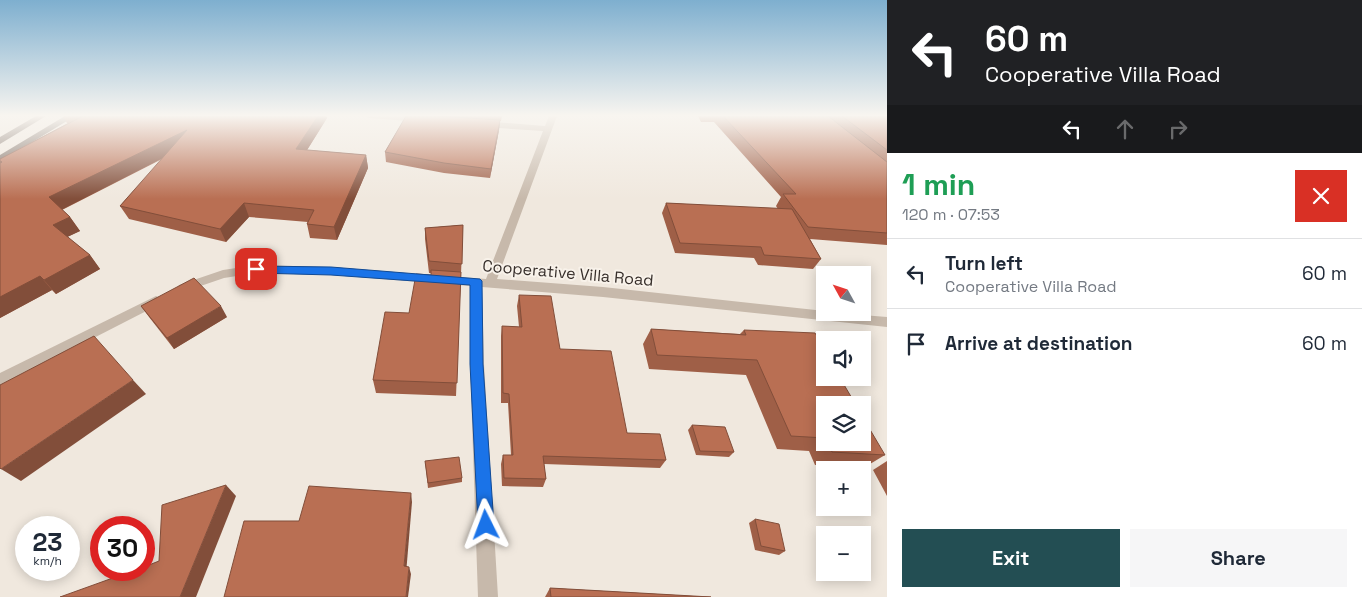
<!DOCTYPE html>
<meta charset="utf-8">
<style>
:root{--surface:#fff;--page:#f6f6f7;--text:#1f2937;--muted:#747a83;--line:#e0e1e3;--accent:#234e53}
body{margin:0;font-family:"Space Grotesk",sans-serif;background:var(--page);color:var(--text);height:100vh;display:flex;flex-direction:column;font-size:19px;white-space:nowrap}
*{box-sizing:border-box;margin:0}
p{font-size:16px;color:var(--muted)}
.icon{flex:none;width:28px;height:28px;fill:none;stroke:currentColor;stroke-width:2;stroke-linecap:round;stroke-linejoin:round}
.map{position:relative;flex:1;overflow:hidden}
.details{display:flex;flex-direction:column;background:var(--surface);width:475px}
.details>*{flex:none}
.banner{background:#202124;color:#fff;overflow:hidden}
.needle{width:32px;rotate:310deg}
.buttons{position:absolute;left:816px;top:266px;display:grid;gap:10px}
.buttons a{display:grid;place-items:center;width:55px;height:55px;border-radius:0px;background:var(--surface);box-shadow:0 2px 12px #0003;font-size:25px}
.speed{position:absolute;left:15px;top:516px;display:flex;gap:10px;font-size:25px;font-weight:700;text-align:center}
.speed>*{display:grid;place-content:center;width:65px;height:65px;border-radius:50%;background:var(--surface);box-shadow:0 2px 12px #0003;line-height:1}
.speed small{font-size:12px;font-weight:400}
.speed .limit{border:8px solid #d22;background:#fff;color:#111}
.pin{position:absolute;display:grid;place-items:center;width:42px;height:42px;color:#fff;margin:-21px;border-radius:10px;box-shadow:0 2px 8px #0006}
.me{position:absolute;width:55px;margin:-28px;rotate:357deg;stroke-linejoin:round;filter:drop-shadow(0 0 4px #0008)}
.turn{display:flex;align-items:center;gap:18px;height:105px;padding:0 15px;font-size:22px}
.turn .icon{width:65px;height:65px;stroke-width:2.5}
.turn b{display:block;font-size:35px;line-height:42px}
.lanes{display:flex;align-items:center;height:48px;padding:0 15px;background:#0003;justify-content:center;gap:25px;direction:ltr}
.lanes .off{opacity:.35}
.round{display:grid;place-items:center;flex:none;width:52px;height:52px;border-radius:0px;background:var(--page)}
.head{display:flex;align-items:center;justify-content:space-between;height:85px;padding:0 15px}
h1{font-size:30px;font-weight:600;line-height:38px;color:#1e9e55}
.button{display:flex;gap:10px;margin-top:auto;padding:10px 15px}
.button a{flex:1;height:58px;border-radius:0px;background:var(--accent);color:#fff;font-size:20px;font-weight:600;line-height:58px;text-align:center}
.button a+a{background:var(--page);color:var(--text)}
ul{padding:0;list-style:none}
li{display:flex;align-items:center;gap:15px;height:70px;padding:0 15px;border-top:1px solid var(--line)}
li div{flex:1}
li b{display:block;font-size:19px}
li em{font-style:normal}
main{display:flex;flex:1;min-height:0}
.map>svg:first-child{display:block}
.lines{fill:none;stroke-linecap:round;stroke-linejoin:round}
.minor{fill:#c7b9ab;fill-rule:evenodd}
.major{fill:#76665c;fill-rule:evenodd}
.wall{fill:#9f5f47}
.shaded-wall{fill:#824e3a}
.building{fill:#b96f53;stroke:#824e3a}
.route{fill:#1a73e8;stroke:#114b97}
.labels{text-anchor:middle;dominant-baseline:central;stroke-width:4;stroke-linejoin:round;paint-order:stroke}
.street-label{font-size:16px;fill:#362e2a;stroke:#f8f2ea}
</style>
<main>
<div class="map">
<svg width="887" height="597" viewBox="0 0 887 597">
<rect width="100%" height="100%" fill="#f0e8de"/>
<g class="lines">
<g class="minor">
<path d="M365 116C378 115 417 112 426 119L422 122 369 118Z"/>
<polygon points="549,116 557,116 497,279 603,287 825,311 825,312 887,317 887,327 603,297 482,287 484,364 498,597 478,597 470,364 470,286 331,275 256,273 224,278 183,292 177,288 179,285 223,270 256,265 331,267 486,279 543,131 484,127 480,124 484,121 545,126"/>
<polygon points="156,296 160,298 162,301 160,304 0,386 0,373"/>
</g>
<g class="major">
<polygon points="36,116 46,116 0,144 0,137"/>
<polygon points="65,116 75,116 0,162 0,155"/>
</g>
</g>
<g class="wall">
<polygon points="63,116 326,116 327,118 307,150 366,155 368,168 337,240 310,238 307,224 308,222 249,217 226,242 129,219 120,206 162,159 62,210 70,217 80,231 67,237 90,255 100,269 56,294 52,290 0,318 0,159 68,123 67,123"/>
<polygon points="406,116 502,116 501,121 500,121 499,130 490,178 444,173 386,162 385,152"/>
<polygon points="698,116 887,116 887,245 810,239 821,259 813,269 758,265 754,258 675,253 662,213 666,203 778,209 776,206 781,197 714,122 701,122"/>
<polygon points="463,225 456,396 376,393 373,380 409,313 431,275 431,273 429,273 425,239 425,228"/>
<polygon points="519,295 560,349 627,433 666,460 660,468 544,464 546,479 543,487 502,486 501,464 503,455 511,455 508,403 501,403 501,336 502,326 519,327 517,306"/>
<polygon points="141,306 227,317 174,349 149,317"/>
<polygon points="651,329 740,334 744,330 825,405 825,442 862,442 885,455 865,467 815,465 809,451 777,449 746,375 649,369 643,344"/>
<polygon points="692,425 734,452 729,457 696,455 688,430"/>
<polygon points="425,461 462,478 462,482 428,488"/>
<polygon points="887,461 887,496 873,470"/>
<polygon points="755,519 785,551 779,555 755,550 749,523"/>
<polygon points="550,588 711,597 545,597"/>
</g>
<g class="shaded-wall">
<polygon points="318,116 326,116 327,118 299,163 296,149"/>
<polygon points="500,120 499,130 490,178 491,169"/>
<polygon points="187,130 192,143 59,211 49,197"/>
<polygon points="366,155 368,168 337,240 334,227"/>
<polygon points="244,203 249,217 226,242 220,229"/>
<polygon points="70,217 80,231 63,239 53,225"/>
<polygon points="90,255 100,269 56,294 44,280"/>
<polygon points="40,276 52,290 0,318 0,297"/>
<polygon points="221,306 227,317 174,349 167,338"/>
<polygon points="133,380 146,394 21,481 1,469"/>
<polygon points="226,485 236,496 196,597 180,597"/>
<polygon points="411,493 412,502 406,574 404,566"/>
<polygon points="409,567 411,574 408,597 406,597"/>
</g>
<g class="building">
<polygon points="83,116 318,116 296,149 366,155 334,227 307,224 314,210 244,203 220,229 120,206 187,130 49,197 70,217 53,225 90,255 44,280 40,276 0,297 0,163 2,162 0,161 0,159"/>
<polygon points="406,116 437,116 500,120 491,169 444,163 385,152"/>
<polygon points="723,116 828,116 887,162 887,233 808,227 783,194 796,194"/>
<polygon points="842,116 887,116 887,150"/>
<polygon points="666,203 792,209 821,259 764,255 761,247 680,243"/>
<polygon points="463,225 462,264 429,261 425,228"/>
<polygon points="431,270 461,272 457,383 373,380 385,312 409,313 416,274 431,275"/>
<polygon points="194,278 221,306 167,338 141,306"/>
<polygon points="519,295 551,296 560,349 611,351 627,433 660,434 666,460 543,456 546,479 504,478 503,455 513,455 509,394 503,393 502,326 522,327"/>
<polygon points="651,329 746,335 744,330 815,333 825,350 825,378 840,378 856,405 825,405 825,438 791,436 757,360 657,355"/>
<polygon points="94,336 133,380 1,469 0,468 0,385"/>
<polygon points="862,416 885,455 832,452 828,442 862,442"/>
<polygon points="692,425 725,427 734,452 700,451"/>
<polygon points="459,457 462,478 428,483 425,461"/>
<polygon points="226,485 180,597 60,597 135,570 144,570 144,567 159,561 162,505"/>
<polygon points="309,486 411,493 404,566 409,567 406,597 224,597 244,521 299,521"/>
<polygon points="755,519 779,524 785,551 761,546"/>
<polygon points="550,588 711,597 551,597"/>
</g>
<linearGradient id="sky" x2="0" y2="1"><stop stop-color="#7eafcf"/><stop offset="0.58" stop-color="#f8f5f0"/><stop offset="1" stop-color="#f8f5f0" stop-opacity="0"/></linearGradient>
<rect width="887" height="199" fill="url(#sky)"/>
<polygon class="route" points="256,266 331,267 480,279 482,281 483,364 494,525 492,531 486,533 480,531 478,525 470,364 470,285 331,275 256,273 251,269"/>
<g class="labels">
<g class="street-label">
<text transform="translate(568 273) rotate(5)">Cooperative Villa Road</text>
</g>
</g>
</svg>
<div class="buttons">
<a><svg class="needle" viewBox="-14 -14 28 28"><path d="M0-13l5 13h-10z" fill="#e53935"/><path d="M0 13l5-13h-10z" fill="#747a83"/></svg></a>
<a><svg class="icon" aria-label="sound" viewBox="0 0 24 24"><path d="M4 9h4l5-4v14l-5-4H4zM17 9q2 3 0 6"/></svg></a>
<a><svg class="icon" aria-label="layers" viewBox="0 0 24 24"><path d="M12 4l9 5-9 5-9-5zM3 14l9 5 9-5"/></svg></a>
<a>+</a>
<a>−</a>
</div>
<div class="speed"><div>23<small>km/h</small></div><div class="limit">30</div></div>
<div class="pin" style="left:256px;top:269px;background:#d93025"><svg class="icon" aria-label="arrive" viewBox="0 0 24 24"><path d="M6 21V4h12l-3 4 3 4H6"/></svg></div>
<svg class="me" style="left:486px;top:525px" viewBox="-20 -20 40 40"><path d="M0-17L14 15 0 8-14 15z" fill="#1a73e8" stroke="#fff" stroke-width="4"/></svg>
</div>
<section class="details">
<div class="banner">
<div class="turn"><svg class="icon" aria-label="left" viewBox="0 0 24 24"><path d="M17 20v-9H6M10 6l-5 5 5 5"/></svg><div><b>60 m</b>Cooperative Villa Road</div></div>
<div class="lanes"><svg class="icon" aria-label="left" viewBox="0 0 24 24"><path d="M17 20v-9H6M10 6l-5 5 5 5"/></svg><svg class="icon off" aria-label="ahead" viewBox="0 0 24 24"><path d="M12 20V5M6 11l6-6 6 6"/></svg><svg class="icon off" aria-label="right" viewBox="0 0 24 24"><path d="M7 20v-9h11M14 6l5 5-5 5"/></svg></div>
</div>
<div class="head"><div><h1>1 min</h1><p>120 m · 07:53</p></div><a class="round" style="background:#d93025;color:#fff"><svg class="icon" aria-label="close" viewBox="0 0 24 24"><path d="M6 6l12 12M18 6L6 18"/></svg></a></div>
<ul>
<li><svg class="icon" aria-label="left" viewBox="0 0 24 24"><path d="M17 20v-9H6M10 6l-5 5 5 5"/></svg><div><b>Turn left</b><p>Cooperative Villa Road</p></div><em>60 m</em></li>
<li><svg class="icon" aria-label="arrive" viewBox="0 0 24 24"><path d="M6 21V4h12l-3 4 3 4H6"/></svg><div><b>Arrive at destination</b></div><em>60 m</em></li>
</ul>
<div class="button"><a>Exit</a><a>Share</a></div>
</section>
</main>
